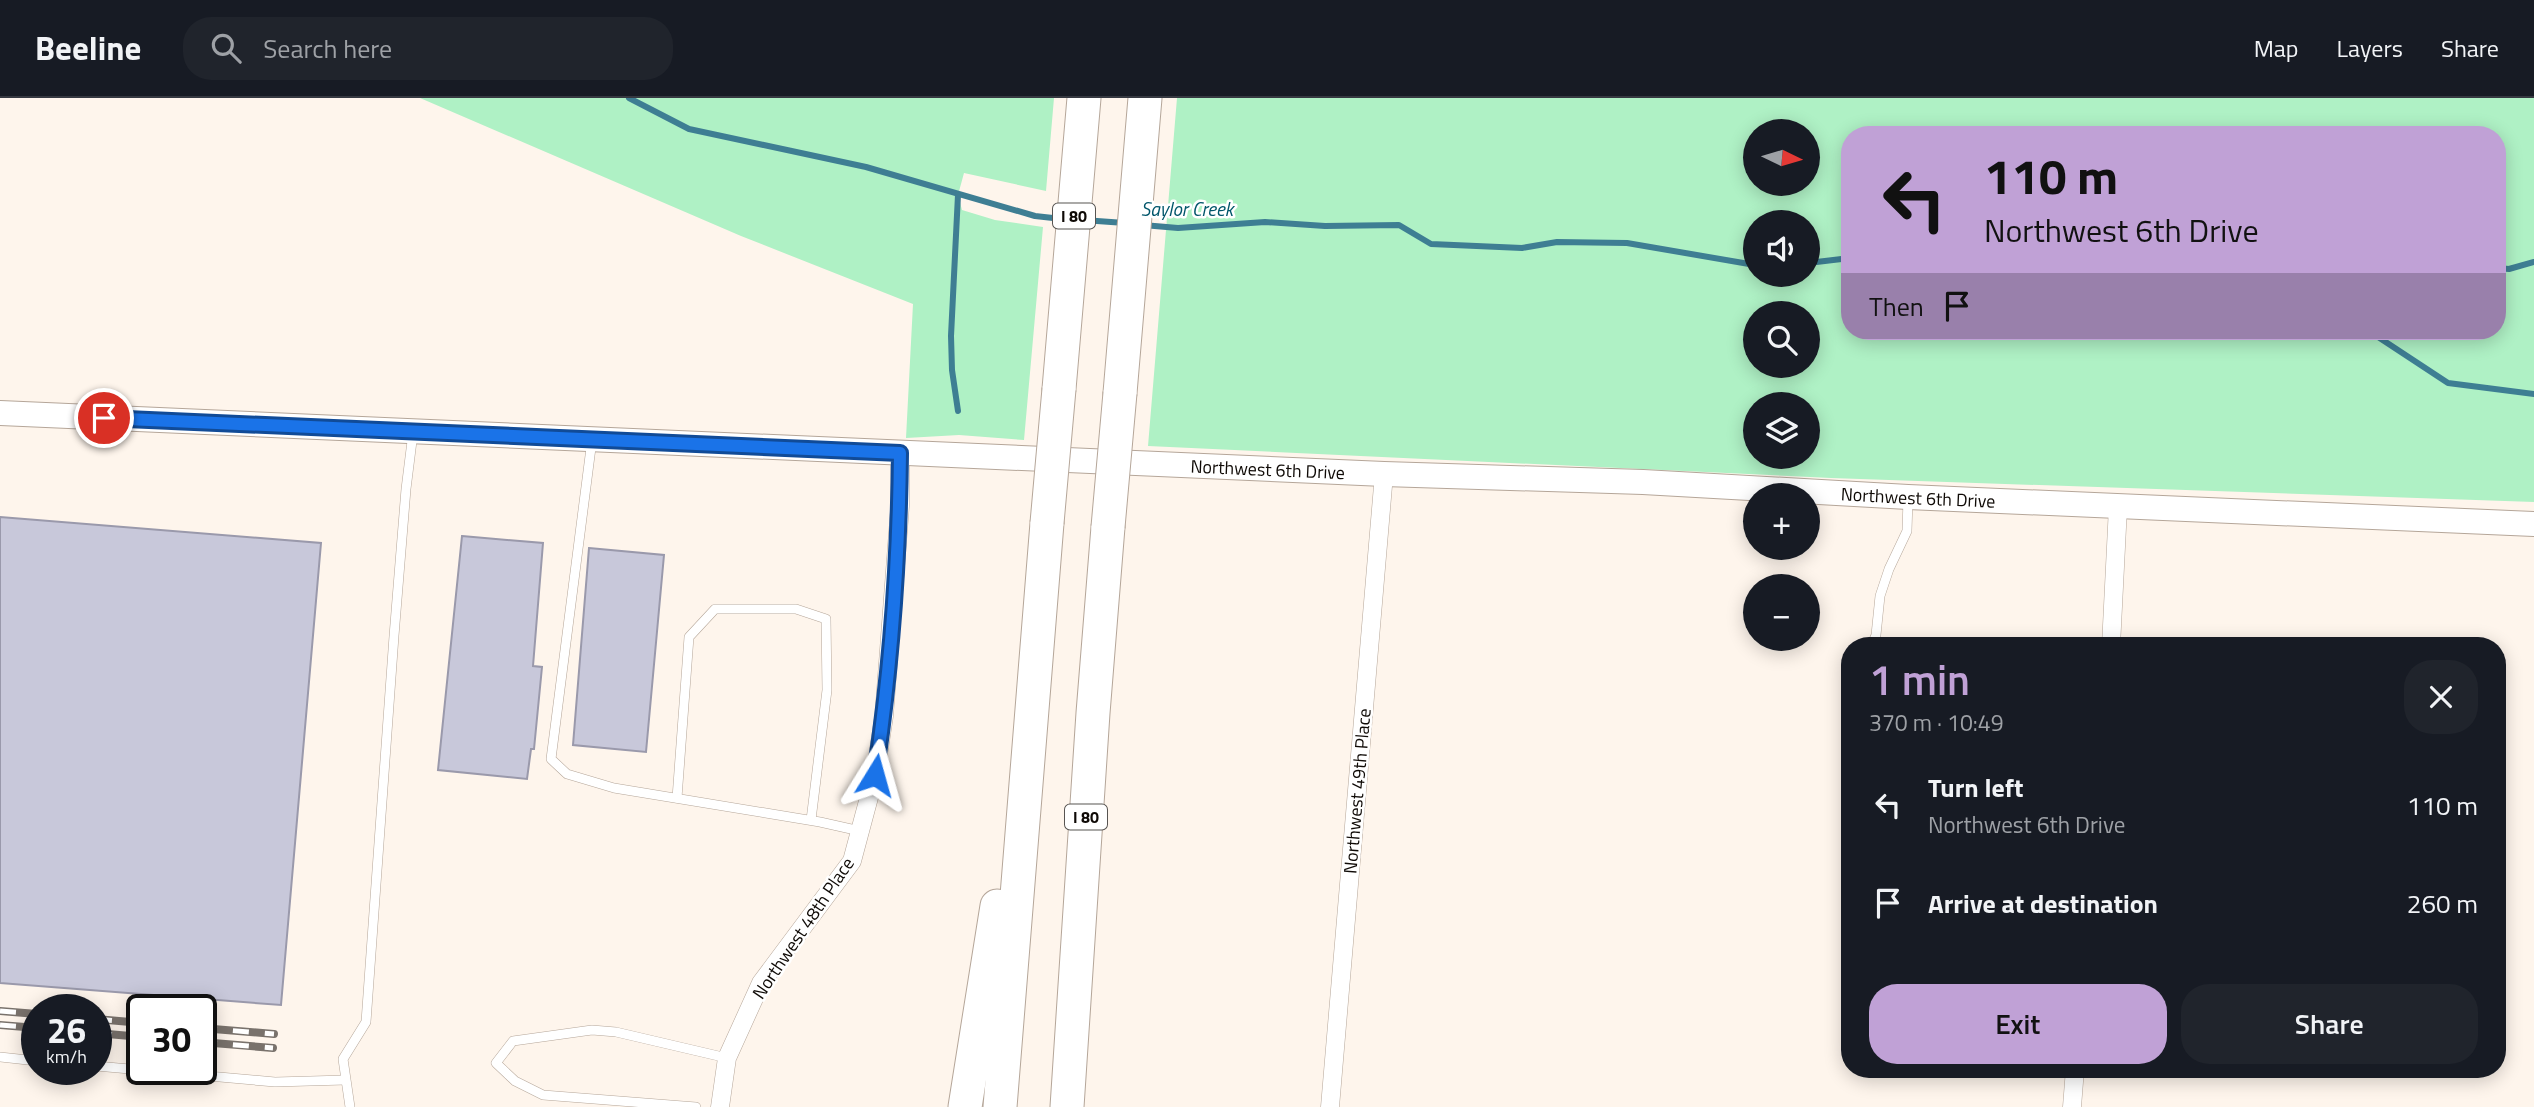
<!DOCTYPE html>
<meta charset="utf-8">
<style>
:root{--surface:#171b24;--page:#20242c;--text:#f1f3f6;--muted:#9ea1a6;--line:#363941;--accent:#c0a1d6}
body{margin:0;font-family:"Titillium Web",sans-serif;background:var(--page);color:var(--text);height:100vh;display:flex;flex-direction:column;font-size:26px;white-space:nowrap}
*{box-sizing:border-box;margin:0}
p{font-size:23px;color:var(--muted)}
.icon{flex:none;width:38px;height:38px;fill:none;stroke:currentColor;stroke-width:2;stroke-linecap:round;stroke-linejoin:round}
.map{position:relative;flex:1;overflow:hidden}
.sheet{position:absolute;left:1841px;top:539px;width:665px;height:441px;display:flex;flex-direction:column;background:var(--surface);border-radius:28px;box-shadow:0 4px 18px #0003}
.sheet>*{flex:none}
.banner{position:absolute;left:1841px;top:28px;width:665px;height:214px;border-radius:28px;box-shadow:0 4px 18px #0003;background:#c0a1d6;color:#111;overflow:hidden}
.needle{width:46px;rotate:95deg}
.tools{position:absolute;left:1743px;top:21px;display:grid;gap:14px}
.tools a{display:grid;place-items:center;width:77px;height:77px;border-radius:50%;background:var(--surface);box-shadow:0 4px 18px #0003;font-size:35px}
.speed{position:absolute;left:21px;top:896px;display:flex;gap:14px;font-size:35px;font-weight:700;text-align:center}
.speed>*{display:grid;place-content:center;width:91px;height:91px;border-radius:50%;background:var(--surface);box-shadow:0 4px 18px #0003;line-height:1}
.speed small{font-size:18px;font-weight:400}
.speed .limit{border:4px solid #111;border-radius:10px;background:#fff;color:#111}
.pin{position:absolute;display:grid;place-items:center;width:60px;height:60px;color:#fff;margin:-30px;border:4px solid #fff;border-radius:50%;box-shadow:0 2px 7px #0007}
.me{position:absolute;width:77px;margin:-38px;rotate:8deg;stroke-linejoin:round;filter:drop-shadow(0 0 5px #0008)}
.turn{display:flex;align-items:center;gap:24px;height:147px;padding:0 28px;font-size:32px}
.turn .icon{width:91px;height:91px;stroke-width:2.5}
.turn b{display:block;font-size:49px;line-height:60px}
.then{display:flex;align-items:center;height:66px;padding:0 28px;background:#0003;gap:14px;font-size:26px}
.round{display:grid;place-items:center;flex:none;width:74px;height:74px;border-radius:28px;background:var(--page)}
.summary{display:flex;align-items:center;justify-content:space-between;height:119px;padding:0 28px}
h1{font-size:42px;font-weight:600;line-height:52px;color:var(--accent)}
.button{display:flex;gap:14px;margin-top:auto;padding:14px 28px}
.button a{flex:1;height:80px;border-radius:28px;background:var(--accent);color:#111;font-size:28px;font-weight:600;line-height:80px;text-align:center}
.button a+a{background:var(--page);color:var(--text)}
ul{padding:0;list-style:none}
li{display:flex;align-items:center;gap:21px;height:98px;padding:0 28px}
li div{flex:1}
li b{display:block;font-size:26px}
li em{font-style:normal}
header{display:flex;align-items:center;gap:42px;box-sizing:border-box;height:98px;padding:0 35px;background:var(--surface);border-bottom:2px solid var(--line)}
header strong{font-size:33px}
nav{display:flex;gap:38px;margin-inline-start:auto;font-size:24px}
.search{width:490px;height:63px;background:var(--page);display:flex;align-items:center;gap:18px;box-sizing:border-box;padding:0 24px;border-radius:28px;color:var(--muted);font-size:26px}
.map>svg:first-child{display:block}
.green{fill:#aff1c5;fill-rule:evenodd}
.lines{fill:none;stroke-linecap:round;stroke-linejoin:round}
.stream{stroke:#3e7e93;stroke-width:6}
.building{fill:#c8c8da;stroke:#9a99ab;stroke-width:2}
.lane-casing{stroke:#b5a699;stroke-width:10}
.street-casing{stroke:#b5a699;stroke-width:19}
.secondary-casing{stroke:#b5a699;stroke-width:26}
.highway-casing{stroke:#b5a699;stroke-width:35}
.lane{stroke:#fff;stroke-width:9}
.street{stroke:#fff;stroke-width:18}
.secondary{stroke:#fff;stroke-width:24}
.highway{stroke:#fff;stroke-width:33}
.rail-casing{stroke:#79726c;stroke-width:8}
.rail{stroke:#fff;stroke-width:5;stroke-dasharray:16;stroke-linecap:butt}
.highway-bridge-casing{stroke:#b5a699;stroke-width:35;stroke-linecap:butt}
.highway-bridge{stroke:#fff;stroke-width:33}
.route-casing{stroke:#114b97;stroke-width:18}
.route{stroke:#1a73e8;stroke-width:12}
.labels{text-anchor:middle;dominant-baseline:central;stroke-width:5;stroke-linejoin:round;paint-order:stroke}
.shield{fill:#fff;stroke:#575451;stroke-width:2}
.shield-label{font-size:16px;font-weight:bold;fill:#0f0a06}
.street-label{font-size:18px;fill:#0f0a06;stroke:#fff}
.water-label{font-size:19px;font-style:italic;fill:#00556a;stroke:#fff}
</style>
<header>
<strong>Beeline</strong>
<div class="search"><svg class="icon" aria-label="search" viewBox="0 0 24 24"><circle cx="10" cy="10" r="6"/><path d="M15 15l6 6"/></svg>Search here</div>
<nav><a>Map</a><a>Layers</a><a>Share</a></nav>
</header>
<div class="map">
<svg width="2534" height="1009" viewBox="0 0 2534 1009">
<rect width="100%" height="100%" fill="#fef5ec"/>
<g class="green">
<polygon points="420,0 1054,0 1046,93 964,75 958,97 962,112 995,122 1043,129 1024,342 959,337 906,340 913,206 741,138"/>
<path d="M1177 0H2534V404L1831 380 1148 348ZM1755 33H1808V86H1755ZM1850 37H2497V233H1850ZM1808 124V177H1755V124ZM1755 215H1808V268H1755ZM1755 306H1808V359H1755Z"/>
</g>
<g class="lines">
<g class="stream">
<polyline points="629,0 689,31 866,69 1035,118 1062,121"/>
<polyline points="958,97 951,238 952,272 958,313"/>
<polyline points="1083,122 1125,125"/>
<polyline points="1143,127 1178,130 1265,124 1325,128 1399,127 1431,146 1522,150 1557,144 1627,145 1755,167"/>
<polyline points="1808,165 1850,160"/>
<polyline points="2497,170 2509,171 2534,164"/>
<polyline points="2369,233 2448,285 2534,296"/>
</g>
</g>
<g class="building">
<polygon points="0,419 321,445 281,907 0,885"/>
<polygon points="462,438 543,445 533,568 542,569 534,651 531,651 527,681 438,672"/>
<polygon points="589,450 664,457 646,654 573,647"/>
</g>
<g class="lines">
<defs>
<g id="lane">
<polyline points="592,342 551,661 567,676 614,690 820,724 860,733"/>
<polyline points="1871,548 1876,537 1880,498 1889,471 1907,433 1908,401"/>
<polyline points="677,700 689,539 715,511 796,511 826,521 827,592 811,722"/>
<polyline points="0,959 37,963"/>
<polyline points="96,968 275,984 345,982"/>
<polyline points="350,1009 343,961 366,924 394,538 406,391 413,335"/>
<polyline points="696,1009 543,997 515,983 496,965 513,943 592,932 616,934 727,960"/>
</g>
<g id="street">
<polyline points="2111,548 2118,409"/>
<polyline points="720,1009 727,960 761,885 852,763 875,677 884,618 900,408 900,355"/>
<polyline points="1330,1009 1384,376"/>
<polyline points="2072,1009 2075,971"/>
</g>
<g id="secondary">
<path id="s1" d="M0 315 1384 376 1643 384 1908 399 2534 426"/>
</g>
<g id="highway">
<polyline points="1059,291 1084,0"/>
<polyline points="1120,295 1145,0"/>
<polyline points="965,1009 997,808"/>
<polyline points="1000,1009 1047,425"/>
<polyline points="1067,1009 1093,615 1108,429"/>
</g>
</defs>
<use href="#lane" class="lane-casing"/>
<use href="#street" class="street-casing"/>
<use href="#secondary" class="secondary-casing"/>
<use href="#highway" class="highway-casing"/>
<use href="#lane" class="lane"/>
<use href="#street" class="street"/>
<use href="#secondary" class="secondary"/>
<use href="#highway" class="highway"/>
<defs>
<g id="rail">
<polyline points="0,913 37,916"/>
<polyline points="96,921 142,925"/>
<polyline points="0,927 37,930"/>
<polyline points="201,930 274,936"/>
<polyline points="96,935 142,939"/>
<polyline points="201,944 273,950"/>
</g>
</defs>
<use href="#rail" class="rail-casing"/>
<use href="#rail" class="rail"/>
<defs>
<g id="highway-bridge">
<polyline points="1047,425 1059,291"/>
<polyline points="1108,429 1120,295"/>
</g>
</defs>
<use href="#highway-bridge" class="highway-bridge-casing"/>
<use href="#highway-bridge" class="highway-bridge"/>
</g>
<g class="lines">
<defs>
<path id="route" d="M104 320 900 355C899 462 891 571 875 677"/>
</defs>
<use href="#route" class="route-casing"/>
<use href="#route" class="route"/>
</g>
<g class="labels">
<g class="shield">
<rect x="1053" y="105.5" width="42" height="25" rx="5"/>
<rect x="1065" y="706.5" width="42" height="25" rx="5"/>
</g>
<g class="shield-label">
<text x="1074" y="118">I 80</text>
<text x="1086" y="719">I 80</text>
</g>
<g class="street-label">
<text stroke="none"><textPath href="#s1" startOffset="1269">Northwest 6th Drive</textPath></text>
<text stroke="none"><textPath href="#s1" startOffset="1920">Northwest 6th Drive</textPath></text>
<text transform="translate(1357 693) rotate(-85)">Northwest 49th Place</text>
<text transform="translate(803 830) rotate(-56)">Northwest 48th Place</text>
</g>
<g class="water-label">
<text x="1187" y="110">Saylor Creek</text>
</g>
</g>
</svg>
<div class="tools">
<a><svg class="needle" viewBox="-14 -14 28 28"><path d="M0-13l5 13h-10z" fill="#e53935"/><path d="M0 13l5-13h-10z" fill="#9ea1a6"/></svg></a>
<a><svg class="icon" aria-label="sound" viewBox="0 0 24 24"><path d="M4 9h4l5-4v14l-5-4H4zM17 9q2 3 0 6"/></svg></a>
<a><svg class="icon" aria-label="search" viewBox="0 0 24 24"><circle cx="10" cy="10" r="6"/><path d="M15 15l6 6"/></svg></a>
<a><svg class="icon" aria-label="layers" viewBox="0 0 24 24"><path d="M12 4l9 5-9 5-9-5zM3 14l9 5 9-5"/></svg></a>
<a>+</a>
<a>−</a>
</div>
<div class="speed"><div>26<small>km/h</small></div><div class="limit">30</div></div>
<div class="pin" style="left:104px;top:320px;background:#d93025"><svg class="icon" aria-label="arrive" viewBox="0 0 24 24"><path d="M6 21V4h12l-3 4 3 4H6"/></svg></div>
<svg class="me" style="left:875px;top:677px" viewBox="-20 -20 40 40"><path d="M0-17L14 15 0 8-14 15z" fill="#1a73e8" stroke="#fff" stroke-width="4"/></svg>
<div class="banner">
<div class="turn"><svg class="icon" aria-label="left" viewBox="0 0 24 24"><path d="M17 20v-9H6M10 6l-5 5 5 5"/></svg><div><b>110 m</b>Northwest 6th Drive</div></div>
<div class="then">Then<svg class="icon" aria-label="arrive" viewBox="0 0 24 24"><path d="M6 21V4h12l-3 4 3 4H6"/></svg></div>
</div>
<section class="sheet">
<div class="summary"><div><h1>1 min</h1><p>370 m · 10:49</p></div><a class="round"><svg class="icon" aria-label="close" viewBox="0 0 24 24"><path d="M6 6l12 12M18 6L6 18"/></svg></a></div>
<ul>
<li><svg class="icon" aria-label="left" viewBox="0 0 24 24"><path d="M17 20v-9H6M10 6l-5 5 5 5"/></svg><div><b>Turn left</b><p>Northwest 6th Drive</p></div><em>110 m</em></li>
<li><svg class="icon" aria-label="arrive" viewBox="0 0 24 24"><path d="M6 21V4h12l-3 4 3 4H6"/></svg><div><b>Arrive at destination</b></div><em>260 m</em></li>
</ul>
<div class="button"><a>Exit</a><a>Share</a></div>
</section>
</div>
